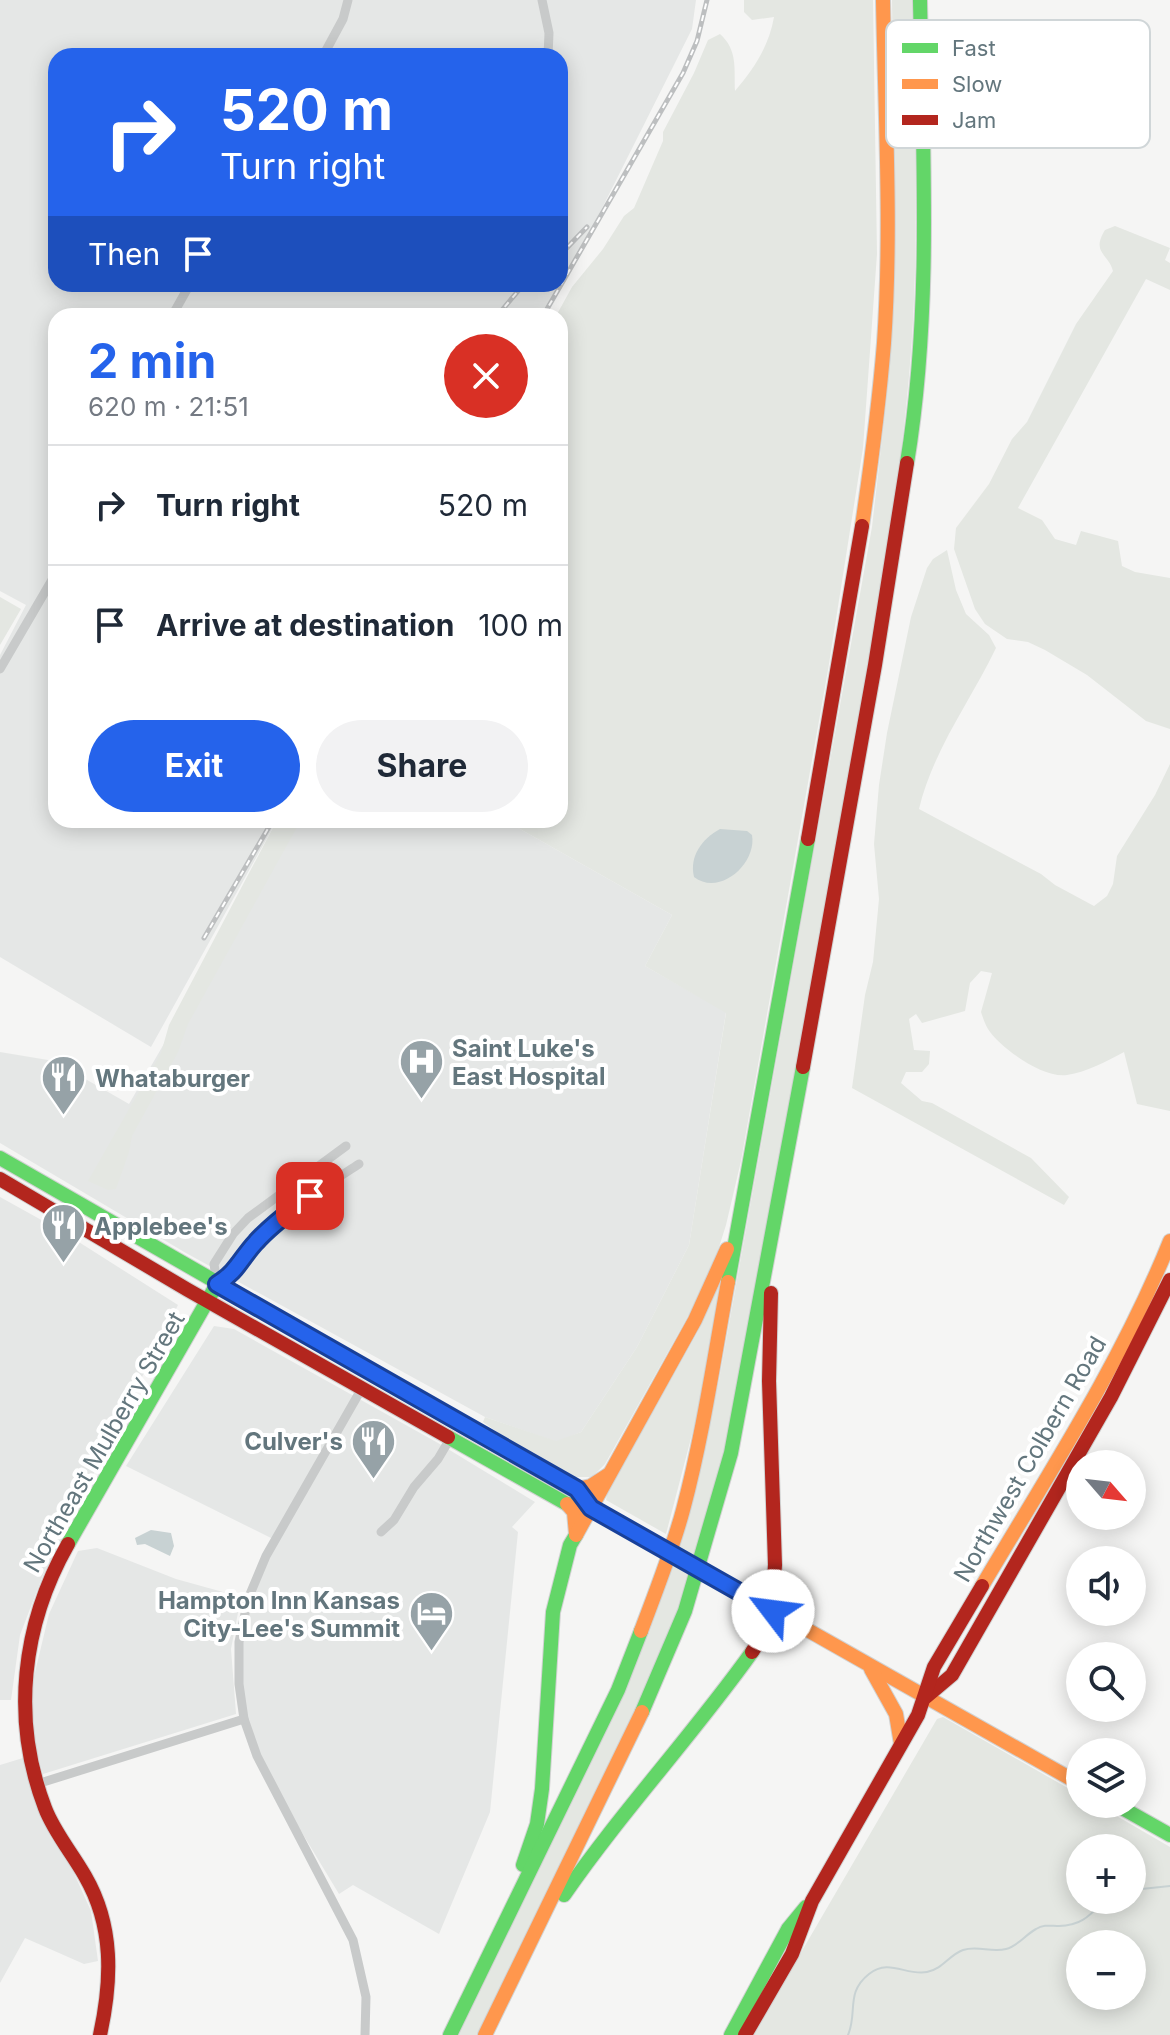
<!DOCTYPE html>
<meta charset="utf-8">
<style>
:root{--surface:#fff;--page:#f2f2f3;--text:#1f2937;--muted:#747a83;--line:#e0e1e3;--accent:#2563eb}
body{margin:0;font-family:Inter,sans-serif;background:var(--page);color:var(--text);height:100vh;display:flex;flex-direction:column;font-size:30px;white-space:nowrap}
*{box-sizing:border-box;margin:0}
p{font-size:26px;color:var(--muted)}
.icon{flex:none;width:44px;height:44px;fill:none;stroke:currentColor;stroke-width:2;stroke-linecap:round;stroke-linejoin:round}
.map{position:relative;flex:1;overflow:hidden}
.drawer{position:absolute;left:48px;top:308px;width:520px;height:520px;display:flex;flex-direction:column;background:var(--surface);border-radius:24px;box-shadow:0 4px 20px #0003}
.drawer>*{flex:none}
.guide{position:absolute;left:48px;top:48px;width:520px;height:244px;border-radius:24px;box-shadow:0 4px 20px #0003;background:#2563eb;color:#fff;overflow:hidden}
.needle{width:52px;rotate:118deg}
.tools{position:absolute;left:1066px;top:1450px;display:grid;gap:16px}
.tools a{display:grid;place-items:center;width:80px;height:80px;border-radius:50%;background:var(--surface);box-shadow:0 4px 20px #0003;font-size:40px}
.pin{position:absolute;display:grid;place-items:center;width:68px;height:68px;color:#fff;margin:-34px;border-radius:16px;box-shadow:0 4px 12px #0006}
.me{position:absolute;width:88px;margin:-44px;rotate:300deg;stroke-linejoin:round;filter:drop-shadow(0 0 6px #0008)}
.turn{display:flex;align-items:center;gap:28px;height:168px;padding:0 40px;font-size:36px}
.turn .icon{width:104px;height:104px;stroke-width:2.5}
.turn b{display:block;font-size:56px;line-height:68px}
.then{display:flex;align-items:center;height:76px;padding:0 40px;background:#0003;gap:16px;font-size:30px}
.round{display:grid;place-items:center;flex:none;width:84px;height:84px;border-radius:42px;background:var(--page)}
.headline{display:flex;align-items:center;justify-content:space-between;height:136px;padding:0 40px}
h1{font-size:48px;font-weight:700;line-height:60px;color:var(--accent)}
.button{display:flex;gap:16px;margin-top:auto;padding:16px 40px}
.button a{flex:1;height:92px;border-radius:48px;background:var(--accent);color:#fff;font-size:32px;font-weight:700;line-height:92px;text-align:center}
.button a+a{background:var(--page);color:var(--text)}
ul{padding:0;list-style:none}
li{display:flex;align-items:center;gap:24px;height:120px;padding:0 40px;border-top:2px solid var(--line)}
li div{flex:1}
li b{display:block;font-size:30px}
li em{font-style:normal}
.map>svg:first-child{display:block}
.built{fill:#e5e7e6;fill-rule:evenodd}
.green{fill:#e4e7e2;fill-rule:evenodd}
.water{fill:#c8d2d3}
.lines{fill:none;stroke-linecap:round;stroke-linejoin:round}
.stream{stroke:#c8d2d3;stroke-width:2}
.fast-casing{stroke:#d1d2d2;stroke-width:16}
.slow-casing{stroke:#d1d2d2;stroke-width:16}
.jam-casing{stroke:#d1d2d2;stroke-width:16}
.street{stroke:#c8caca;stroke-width:9}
.fast{stroke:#63d668;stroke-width:14}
.slow{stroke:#ff974d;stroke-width:14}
.jam{stroke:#b3261e;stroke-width:14}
.rail-casing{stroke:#bdbfc0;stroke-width:5}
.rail{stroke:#fff;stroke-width:2;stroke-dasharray:6;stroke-linecap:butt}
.slow-bridge-casing{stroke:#d1d2d2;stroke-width:16;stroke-linecap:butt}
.slow-bridge{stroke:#ff974d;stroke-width:14}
.route-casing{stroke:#184099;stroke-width:20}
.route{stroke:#2563eb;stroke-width:14}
.labels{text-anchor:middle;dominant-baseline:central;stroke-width:8;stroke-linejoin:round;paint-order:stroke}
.poi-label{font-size:24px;font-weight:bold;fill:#63767d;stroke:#fff;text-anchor:start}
.street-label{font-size:24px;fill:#63767d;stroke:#fff}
.key{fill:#fff;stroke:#d0d6d8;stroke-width:2}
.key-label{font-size:22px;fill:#63767d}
</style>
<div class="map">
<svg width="1170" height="2035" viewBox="0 0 1170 2035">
<rect width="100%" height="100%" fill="#f5f5f4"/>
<g class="built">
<path d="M0 0H696L692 29 579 254 542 316H56V820H277L151 1047 0 957V655L26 605 0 591ZM56 56H560V284H56Z"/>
<polygon points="294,820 504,820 672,915 645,966 726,1012 689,1245 637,1347 581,1432 557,1442 485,1417 186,1253 0,1143 0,1052 54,1061 129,1104"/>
<polygon points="0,1197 63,1232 178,1305 43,1575 20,1635 11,1700 0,1700"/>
<polygon points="214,1326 234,1329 438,1443 535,1502 512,1527 518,1532 490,1812 439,1934 353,1885 339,1894 272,1783 244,1719 239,1642 245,1598 275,1540 126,1466"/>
<polygon points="97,1548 176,1579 241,1597 231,1649 236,1714 43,1774 34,1742 30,1693 49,1614 78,1551"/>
<polygon points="23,1758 50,1836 73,1871 91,1911 98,1961 84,1964 25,1938 0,1983 0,1765"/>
</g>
<g class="green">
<path d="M744 0H873L877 254 863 448 828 670 741 1161 726 1225 714 1263 701 1293 605 1464 592 1477H572L569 1474 524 1451 483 1422 485 1417 556 1441 581 1432 637 1347 689 1245 726 1013 645 966 672 915 504 820H560V316H556L572 287 603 249 624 216 634 208 663 141V132L694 73 708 40 720 34C738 50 734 69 735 91 754 69 769 46 774 17L752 20 744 12Z"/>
<path d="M892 0H912C914 100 918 200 914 299 911 378 901 457 890 536L757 1288 724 1455 678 1609 641 1701 479 2035H455L625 1686 707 1432 719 1380 872 527 887 396 895 262Z"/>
<path d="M1115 226 1170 248 1165 260 1170 263V290L1146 279 1018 508 1042 520 1055 539 1076 545 1081 531 1118 541 1122 566 1135 572 1170 578V729L1146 721 1087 675 1045 650 1028 642 1007 639 985 624 975 609 954 549 956 528 989 484 1012 439 1027 422 1076 324 1113 271C1108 253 1091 253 1105 230Z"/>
<path d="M947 550 956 590 966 614 989 635 996 648C970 702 933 750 919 809L1041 874 1055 885 1094 906 1107 896 1113 884 1117 856 1155 795 1170 764V1111L1137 1104 1124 1052C1107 1061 1087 1072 1067 1075 1044 1079 1000 1048 988 1029 985 1024 983 1018 981 1012L992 973 981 971 970 983 965 1011 922 1023 916 1014 909 1019 914 1050 930 1051 929 1064 922 1072H906L901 1083 922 1101 932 1103 1031 1158 1069 1197 1064 1205 852 1088 865 995 873 962 879 899 874 844 879 785 887 733 911 617 927 568 933 559Z"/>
<polygon points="0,597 21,609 0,645"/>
<polygon points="277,820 301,820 188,1024 178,1052 132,1136 129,1152 116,1189 108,1190 88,1181 161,1053 169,1025"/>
<polygon points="721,1278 696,1419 666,1534 606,1500 607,1494 697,1333"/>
<path d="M943 1717 1080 1795V1804H1096L1170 1847V2035H753L937 1719ZM1080 1848H1132V1900H1080ZM1080 1944H1132V1996H1080Z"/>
</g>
<g class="water">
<path d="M720 829 747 831 752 835C757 863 720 897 694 877 689 856 702 839 720 829Z"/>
<polygon points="151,1530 171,1533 174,1546 170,1556 145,1544 137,1545 135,1538"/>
</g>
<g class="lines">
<g class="stream">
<polyline points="1132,1890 1170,1886"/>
<path d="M848 2035C858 2012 845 1993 869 1974 889 1958 906 1976 927 1972 943 1969 949 1955 963 1950 978 1945 991 1953 1006 1949 1018 1946 1025 1935 1036 1929 1044 1924 1051 1926 1059 1926 1082 1926 1091 1914 1105 1900"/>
</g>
<defs>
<g id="fast">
<path d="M907 463C932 311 923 154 920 0"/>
<polyline points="0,1158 577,1489 583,1498"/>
<polyline points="728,1282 808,839"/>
<polyline points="448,1437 567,1504 591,1508 639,1534"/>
<polyline points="68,1544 217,1284"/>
<polyline points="642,1712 685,1611 731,1453 803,1067"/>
<polyline points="1115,1804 1170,1835"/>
<polyline points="523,1865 537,1824 542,1789 553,1612 570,1545 576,1535"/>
<path d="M564 1895C622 1811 692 1736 752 1652"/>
<polyline points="450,2035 618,1690 641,1631"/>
<polyline points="731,2035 788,1929 806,1907"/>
</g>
<g id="slow">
<path d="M862 526C871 465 879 405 884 343 892 229 885 114 883 0"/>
<polyline points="577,1489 591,1486 608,1475"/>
<polyline points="567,1504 574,1512 576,1534"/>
<polyline points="576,1535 695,1320 727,1249"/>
<polyline points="721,1581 1080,1784"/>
<path d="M982 1586C1049 1473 1121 1363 1170 1241"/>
<path d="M641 1631C656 1591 672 1551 683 1510 703 1435 714 1358 728 1282"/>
<polyline points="871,1669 896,1714 901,1744"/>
<polyline points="485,2035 642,1712"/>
</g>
<g id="jam">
<polyline points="808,839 862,526"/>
<polyline points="803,1067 875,665 907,463"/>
<polyline points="0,1179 188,1290 448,1437"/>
<path d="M68 1544C22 1625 11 1719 45 1808 54 1832 72 1853 85 1876 114 1926 112 1980 100 2035"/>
<polyline points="752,1652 771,1622 775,1565 769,1381 771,1293"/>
<polyline points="926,1697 952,1675 1111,1397 1170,1280"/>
<polyline points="745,2035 792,1954 812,1901 918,1715 934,1667 982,1586"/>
</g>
</defs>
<use href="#fast" class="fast-casing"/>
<use href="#slow" class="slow-casing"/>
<use href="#jam" class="jam-casing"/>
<g class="street">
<polyline points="542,0 549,33 548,56"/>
<polyline points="323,56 343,19 348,0"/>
<polyline points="172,316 190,284"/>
<polyline points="0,669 56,573"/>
<path d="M346 1146 248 1218 233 1234 214 1264 217 1284C239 1271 250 1248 268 1230 295 1204 328 1184 359 1164"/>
<polyline points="362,1388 266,1556 248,1599 239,1642 239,1684 244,1719 257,1756 353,1940 366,1997 365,2035"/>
<polyline points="381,1532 394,1520 414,1487 438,1459 451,1437"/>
<polyline points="37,1784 244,1719"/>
</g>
<use href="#fast" class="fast"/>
<use href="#slow" class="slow"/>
<use href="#jam" class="jam"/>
<defs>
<g id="rail">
<polyline points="560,255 587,227"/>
<polyline points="497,316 524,284"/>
<polyline points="543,316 683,73 697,41 707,0"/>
<polyline points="204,938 273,820"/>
</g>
</defs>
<use href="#rail" class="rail-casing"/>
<use href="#rail" class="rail"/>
<defs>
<polyline id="slow-bridge" points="639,1534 721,1581"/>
</defs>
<use href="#slow-bridge" class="slow-bridge-casing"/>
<use href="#slow-bridge" class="slow-bridge"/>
</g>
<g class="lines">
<defs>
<path id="route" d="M310 1196C292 1210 272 1224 256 1242 241 1258 237 1272 217 1284L577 1489 591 1508 773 1611"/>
</defs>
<use href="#route" class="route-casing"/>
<use href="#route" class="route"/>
</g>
<defs>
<symbol id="hospital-pin" viewBox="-11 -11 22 30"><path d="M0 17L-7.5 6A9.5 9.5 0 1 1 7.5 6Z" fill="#96a2a7" stroke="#fff"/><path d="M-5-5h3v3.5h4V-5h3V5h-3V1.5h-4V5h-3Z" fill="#fff"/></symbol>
<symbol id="restaurant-pin" viewBox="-11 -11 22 30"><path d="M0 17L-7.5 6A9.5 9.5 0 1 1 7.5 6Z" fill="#96a2a7" stroke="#fff"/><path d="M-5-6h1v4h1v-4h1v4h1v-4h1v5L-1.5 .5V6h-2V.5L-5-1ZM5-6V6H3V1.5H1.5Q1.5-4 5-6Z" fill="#fff"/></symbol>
<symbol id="hotel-pin" viewBox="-11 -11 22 30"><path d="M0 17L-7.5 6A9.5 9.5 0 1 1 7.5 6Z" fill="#96a2a7" stroke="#fff"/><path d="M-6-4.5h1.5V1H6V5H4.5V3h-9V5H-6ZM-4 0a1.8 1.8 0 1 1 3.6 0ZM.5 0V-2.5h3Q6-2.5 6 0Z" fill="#fff"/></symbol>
</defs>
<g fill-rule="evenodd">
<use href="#hospital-pin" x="396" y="1036" width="51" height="69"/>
<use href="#restaurant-pin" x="38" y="1052" width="51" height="69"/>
<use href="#restaurant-pin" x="38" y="1200" width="51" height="69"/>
<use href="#restaurant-pin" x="348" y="1416" width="51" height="69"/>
<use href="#hotel-pin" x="406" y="1588" width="51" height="69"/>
</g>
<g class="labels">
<g class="poi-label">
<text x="452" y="1048">Saint Luke's<tspan x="452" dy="28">East Hospital</tspan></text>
<text x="95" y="1078">Whataburger</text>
<text x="94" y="1226">Applebee's</text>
<text x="343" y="1441" text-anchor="end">Culver's</text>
<text x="400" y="1600" text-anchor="end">Hampton Inn Kansas<tspan x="400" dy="28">City-Lee's Summit</tspan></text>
</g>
<g class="street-label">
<text transform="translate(104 1442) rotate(-60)">Northeast Mulberry Street</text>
<text transform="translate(1030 1459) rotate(-60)">Northwest Colbern Road</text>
</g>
</g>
<rect x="886" y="20" width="264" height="128" rx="12" class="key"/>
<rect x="902" y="43" width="36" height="10" fill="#63d668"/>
<rect x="902" y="79" width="36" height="10" fill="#ff974d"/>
<rect x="902" y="115" width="36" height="10" fill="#b3261e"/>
<g class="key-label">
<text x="952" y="56">Fast</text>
<text x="952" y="92">Slow</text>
<text x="952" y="128">Jam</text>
</g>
</svg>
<div class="tools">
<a><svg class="needle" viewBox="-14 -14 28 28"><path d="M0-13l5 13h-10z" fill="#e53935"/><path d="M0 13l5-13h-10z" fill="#747a83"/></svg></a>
<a><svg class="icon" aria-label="sound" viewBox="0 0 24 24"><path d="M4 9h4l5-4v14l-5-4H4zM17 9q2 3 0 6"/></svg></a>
<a><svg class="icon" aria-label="search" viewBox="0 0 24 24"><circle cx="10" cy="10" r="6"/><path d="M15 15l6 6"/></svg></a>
<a><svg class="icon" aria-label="layers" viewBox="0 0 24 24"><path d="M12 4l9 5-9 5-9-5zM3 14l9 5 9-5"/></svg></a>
<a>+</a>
<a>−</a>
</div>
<div class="pin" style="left:310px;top:1196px;background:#d93025"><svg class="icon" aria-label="arrive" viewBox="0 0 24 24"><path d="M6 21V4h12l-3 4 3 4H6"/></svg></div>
<svg class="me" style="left:773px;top:1611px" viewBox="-20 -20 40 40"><circle r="19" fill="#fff"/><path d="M0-13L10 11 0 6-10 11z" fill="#2563eb"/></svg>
<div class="guide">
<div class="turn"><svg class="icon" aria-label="right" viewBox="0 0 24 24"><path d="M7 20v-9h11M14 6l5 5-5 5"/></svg><div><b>520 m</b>Turn right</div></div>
<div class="then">Then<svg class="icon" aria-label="arrive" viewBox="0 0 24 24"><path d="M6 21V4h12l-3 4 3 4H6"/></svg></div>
</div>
<section class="drawer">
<div class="headline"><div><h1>2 min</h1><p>620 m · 21:51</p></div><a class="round" style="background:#d93025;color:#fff"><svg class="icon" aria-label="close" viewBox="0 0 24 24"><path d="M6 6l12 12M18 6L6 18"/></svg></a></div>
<ul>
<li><svg class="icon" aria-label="right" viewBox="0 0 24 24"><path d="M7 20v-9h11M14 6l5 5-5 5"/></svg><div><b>Turn right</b></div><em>520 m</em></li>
<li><svg class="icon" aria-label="arrive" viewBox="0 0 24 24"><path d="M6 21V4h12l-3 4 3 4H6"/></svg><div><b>Arrive at destination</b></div><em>100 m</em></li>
</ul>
<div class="button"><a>Exit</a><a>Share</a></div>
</section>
</div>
